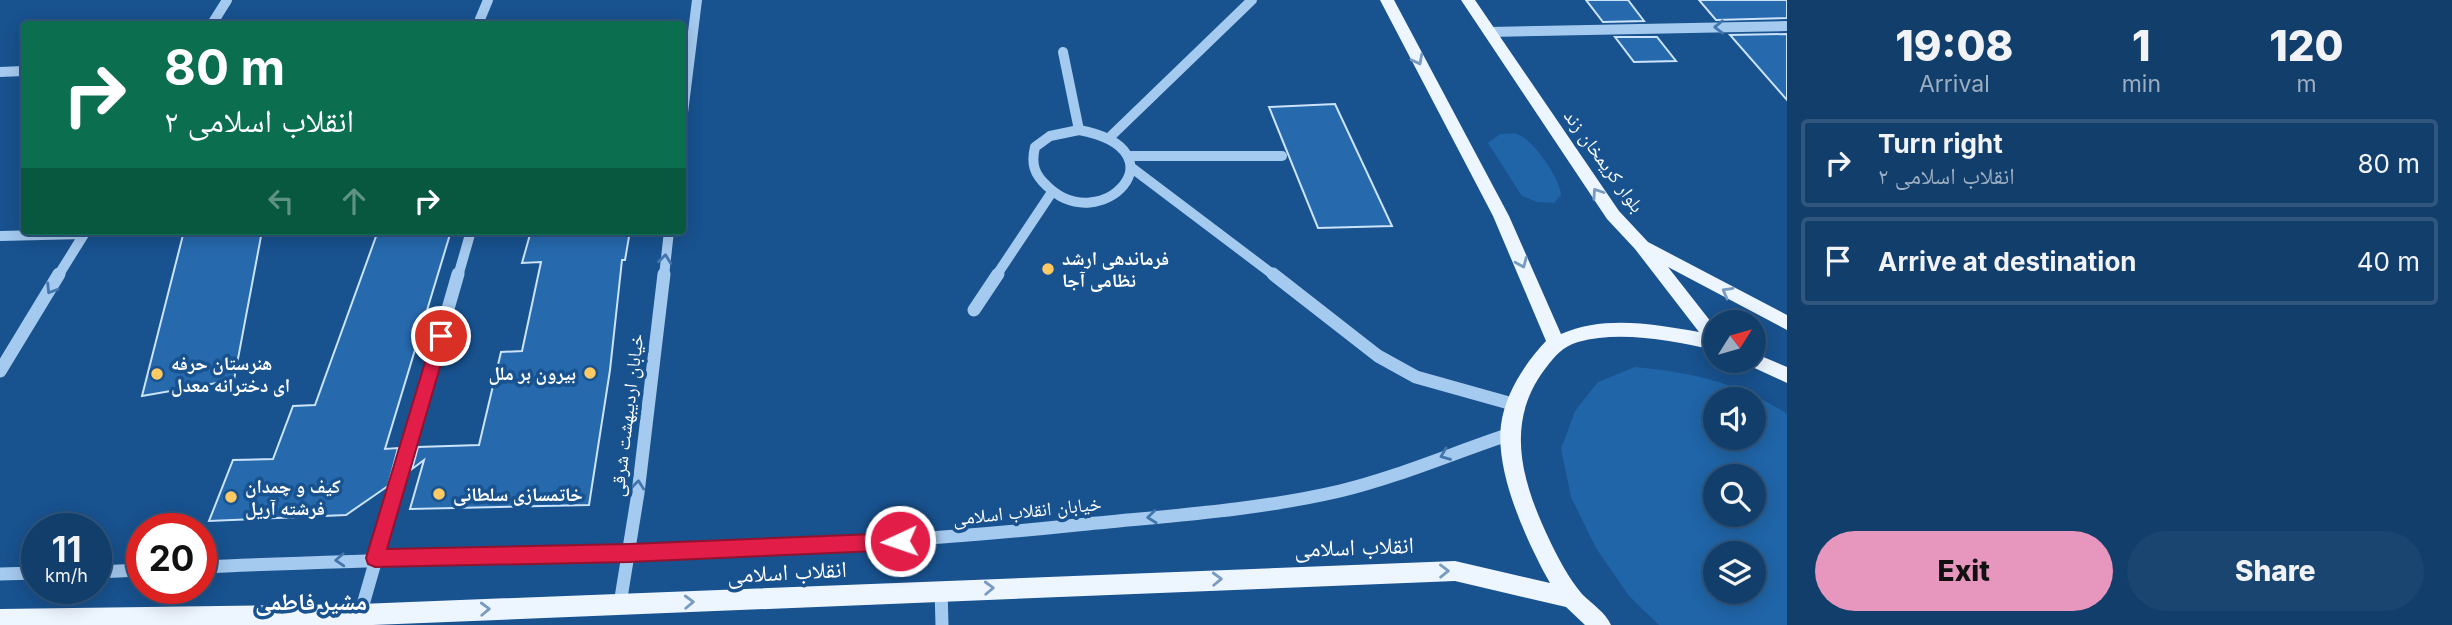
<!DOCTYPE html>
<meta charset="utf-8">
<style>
:root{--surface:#123e6b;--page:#1b4571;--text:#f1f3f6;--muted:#9caec1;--line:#31577e;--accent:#e797bd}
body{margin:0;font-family:Inter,"Noto Naskh Arabic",sans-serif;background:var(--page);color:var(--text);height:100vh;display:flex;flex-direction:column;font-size:26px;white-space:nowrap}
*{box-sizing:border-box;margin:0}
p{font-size:23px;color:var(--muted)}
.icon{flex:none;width:38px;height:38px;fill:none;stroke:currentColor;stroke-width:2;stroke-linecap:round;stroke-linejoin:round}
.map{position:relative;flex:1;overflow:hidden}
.panel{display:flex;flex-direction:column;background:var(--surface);width:665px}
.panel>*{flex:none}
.guide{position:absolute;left:21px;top:21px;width:665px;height:214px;border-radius:7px;box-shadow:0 4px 18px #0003,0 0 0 2px var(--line);background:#0b6e4f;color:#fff;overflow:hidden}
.needle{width:46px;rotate:53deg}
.fabs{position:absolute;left:1703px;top:310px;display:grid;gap:14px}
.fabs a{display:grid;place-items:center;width:63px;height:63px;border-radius:50%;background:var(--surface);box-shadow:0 4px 18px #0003,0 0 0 2px var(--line);font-size:35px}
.speed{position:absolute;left:21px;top:513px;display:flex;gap:14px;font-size:35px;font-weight:700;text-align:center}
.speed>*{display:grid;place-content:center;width:91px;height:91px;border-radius:50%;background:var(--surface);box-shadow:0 4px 18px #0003,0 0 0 2px var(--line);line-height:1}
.speed small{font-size:18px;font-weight:400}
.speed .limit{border:10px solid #d22;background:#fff;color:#111}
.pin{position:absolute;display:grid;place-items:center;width:60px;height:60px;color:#fff;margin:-30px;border:4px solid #fff;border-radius:50%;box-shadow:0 2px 7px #0007}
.me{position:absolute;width:77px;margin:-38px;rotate:267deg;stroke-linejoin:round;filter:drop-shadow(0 0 5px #0008)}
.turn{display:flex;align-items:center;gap:24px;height:147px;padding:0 28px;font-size:32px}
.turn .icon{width:91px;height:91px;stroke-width:2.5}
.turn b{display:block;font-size:49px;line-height:60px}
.lanes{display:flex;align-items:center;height:66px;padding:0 28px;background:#0003;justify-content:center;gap:35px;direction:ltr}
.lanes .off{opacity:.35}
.eta{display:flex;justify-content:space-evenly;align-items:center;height:119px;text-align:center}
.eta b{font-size:42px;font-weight:800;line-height:49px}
.primary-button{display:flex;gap:14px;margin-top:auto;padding:14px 28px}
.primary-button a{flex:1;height:80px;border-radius:42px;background:var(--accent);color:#111;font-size:28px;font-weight:800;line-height:80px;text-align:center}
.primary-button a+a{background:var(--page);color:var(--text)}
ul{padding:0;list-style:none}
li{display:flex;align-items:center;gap:21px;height:88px;margin:0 14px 10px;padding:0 14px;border:4px solid var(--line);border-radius:7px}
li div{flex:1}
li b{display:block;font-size:26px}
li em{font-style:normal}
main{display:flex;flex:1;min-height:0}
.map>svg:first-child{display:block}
.green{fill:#2065a8;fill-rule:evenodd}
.building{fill:#2669ad;stroke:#cbe3fb;stroke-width:2}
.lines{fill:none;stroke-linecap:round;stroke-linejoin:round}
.minor-far1{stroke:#a5caef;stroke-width:10}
.minor{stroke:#a5caef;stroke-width:13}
.major{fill:#edf5ff;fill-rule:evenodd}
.oneway{stroke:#4276ac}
.oneway2{stroke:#789bc1}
.route{fill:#e11d48;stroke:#92132f;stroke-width:2}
.poi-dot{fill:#ffca63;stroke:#18528f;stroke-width:2.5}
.labels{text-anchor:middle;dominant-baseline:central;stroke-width:7;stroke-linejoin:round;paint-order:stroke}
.street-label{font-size:19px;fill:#fff;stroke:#18528f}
.poi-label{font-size:19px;font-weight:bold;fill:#fff;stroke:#18528f;text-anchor:start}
.near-street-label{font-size:23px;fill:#fff;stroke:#18528f}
.near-neighbourhood-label{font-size:24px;font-weight:bold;fill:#fff;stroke:#18528f}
</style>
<main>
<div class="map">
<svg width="1787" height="625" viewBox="0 0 1787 625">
<rect width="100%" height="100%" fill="#18528f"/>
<g class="green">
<path d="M1500 134C1505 134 1513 133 1517 134 1533 139 1561 180 1561 195L1554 203 1537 202 1522 196 1488 143Z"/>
<path d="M1635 367C1690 372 1740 383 1787 414V625H1659L1629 596 1596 548 1571 497 1561 449 1575 411 1598 382ZM1715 399H1754V438H1715ZM1715 476H1754V514H1715ZM1715 553H1754V592H1715Z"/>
</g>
<g class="building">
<polygon points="1586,0 1628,0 1644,21 1603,22"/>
<polygon points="1699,0 1787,0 1787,18 1716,20"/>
<polygon points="1787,34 1787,100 1730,35"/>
<polygon points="1615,37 1657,37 1676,61 1634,62"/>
<polygon points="1335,104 1392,226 1318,228 1269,107"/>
<polygon points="184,231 262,231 234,380 142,396"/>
<polygon points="378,231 451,231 385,449 398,448 388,486 346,515 209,521 233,460 273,459 293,406 315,405"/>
<polygon points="531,231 630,231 625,260 622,260 610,370 589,505 410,509 424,460 412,469 418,447 479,445 501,352 522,351 541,262 522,263"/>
</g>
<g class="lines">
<g class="minor-far1">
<polyline points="212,24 227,0"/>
<polyline points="478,24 488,0"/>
<polyline points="1489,32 1787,26"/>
<polyline points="1063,52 1079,130"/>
<polyline points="0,72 24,71"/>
<polyline points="682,121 697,0"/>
<path d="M1079 130C1186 150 1101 239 1047 186 1034 174 1031 164 1035 147L1050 136Z"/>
<polyline points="1109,138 1252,0"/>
<polyline points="1128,156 1282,156"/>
<polyline points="1132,168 1275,276"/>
<polyline points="0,236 84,234"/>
<polyline points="58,276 86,231"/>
<polyline points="458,276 471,231"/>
<polyline points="664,276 669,231"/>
<polyline points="996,276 1052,192"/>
</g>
<g class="minor">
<polyline points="1273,274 1378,356 1416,377 1516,405"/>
<polyline points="974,310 998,274"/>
<polyline points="0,371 59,274"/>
<path d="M201 567C493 554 786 556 1077 525 1164 516 1254 511 1340 491 1398 477 1453 453 1510 434"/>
<polyline points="96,572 142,570"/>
<polyline points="0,574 37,573"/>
<polyline points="941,589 942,625"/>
<polyline points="620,604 638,493 664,274"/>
<polyline points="360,615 458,274"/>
</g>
<g class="major">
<path d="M1380 0H1394L1509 216 1561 334C1604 315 1654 324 1699 332L1635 249 1607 219 1461 0H1475L1619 211 1648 242 1787 315V330L1668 267 1715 327V350C1672 341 1621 330 1578 342 1562 347 1555 356 1545 369 1504 423 1522 482 1549 539 1558 558 1569 579 1582 594 1592 604 1605 612 1611 625H1585L1566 607 1455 581 373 625H0V609L360 604 1455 561 1550 583C1527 542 1495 473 1501 425 1505 394 1525 363 1546 341L1493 216Z"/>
<polygon points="1754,353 1787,367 1787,383 1748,365 1745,360 1754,360"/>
</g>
</g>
<defs><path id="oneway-chevron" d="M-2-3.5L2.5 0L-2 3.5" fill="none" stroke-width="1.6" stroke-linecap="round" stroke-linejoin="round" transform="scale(1.75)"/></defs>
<g class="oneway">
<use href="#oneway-chevron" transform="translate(1719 27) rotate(179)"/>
<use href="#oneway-chevron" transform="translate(665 259) rotate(-83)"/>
<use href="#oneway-chevron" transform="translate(51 289) rotate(122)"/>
<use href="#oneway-chevron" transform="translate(1445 455) rotate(158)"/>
<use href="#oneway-chevron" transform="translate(638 485) rotate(-84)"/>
<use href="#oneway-chevron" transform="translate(1152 517) rotate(174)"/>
<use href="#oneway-chevron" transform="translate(340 560) rotate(177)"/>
</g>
<g class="oneway2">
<use href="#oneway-chevron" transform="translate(1418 60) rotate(62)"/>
<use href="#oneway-chevron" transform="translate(1597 193) rotate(-124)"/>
<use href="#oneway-chevron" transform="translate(1522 263) rotate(67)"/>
<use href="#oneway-chevron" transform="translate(1727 292) rotate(-151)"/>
<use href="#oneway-chevron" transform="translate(1444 571) rotate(-1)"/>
<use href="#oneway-chevron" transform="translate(1217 579) rotate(-2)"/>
<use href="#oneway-chevron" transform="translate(989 588) rotate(-2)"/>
<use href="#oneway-chevron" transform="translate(689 602) rotate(-2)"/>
<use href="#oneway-chevron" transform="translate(485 609) rotate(-2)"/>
</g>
<polygon class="route" points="441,329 447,331 449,336 387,549 629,544 900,533 907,535 910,541 907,547 900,550 629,562 375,567 368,564 366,558 433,336 435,331"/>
<g class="poi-dot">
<circle cx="1048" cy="269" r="7"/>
<circle cx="590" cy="373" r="7"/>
<circle cx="157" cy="374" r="7"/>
<circle cx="439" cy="494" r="7"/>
<circle cx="231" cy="497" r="7"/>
</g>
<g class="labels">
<g class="street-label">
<text transform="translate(1604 161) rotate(54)">بلوار کریمخان زند</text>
<text transform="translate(627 415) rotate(-83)">خیابان اردیبهشت شرقی</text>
<text transform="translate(1027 511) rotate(-6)">خیابان انقلاب اسلامی</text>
</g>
<g class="poi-label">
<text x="1062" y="258">فرماندهی ارشد<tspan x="1062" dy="22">نظامی آجا</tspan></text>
<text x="171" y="363">هنرستان حرفه<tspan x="171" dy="22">ای دخترانه معدل</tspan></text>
<text x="576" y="373" text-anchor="end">بیرون بر ملل</text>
<text x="245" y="486">کیف و چمدان<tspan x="245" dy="22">فرشته آریل</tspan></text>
<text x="453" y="494">خاتمسازی سلطانی</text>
</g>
<g class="near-street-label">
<text transform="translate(1354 547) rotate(-2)">انقلاب اسلامی</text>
<text transform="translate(787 572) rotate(-3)">انقلاب اسلامی</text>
</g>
<g class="near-neighbourhood-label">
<text x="311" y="601">مشیر فاطمی</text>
</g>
</g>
</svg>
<div class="fabs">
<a><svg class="needle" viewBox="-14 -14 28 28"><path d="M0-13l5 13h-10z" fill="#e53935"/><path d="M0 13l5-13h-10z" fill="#9caec1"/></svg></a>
<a><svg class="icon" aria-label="sound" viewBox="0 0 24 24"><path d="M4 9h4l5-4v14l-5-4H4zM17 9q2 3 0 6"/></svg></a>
<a><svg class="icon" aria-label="search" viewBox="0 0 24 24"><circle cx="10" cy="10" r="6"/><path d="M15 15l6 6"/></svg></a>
<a><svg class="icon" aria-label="layers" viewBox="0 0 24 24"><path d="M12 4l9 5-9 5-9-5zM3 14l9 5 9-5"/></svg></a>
</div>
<div class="speed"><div>11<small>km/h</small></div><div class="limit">20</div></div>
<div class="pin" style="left:441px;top:336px;background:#d93025"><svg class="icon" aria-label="arrive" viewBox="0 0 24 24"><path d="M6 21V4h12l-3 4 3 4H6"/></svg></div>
<svg class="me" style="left:900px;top:541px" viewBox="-20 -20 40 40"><circle r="17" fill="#e11d48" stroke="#fff" stroke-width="3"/><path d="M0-11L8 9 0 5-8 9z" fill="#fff"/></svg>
<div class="guide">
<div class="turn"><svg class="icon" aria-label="right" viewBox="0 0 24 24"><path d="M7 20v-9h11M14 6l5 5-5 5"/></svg><div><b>80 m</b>۲ انقلاب اسلامی</div></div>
<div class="lanes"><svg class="icon off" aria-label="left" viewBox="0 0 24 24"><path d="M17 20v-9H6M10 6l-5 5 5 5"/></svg><svg class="icon off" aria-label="ahead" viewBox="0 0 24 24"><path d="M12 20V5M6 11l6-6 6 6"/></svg><svg class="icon" aria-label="right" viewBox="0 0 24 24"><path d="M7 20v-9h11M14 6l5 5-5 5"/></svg></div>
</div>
</div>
<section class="panel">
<div class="eta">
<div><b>19:08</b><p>Arrival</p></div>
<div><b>1</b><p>min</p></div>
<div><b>120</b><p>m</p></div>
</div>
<ul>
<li><svg class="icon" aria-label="right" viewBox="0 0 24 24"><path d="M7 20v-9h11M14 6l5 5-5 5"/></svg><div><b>Turn right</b><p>۲ انقلاب اسلامی</p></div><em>80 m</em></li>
<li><svg class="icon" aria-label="arrive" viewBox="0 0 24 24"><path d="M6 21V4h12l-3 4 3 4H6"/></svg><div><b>Arrive at destination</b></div><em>40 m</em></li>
</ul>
<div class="primary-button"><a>Exit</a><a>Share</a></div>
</section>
</main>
